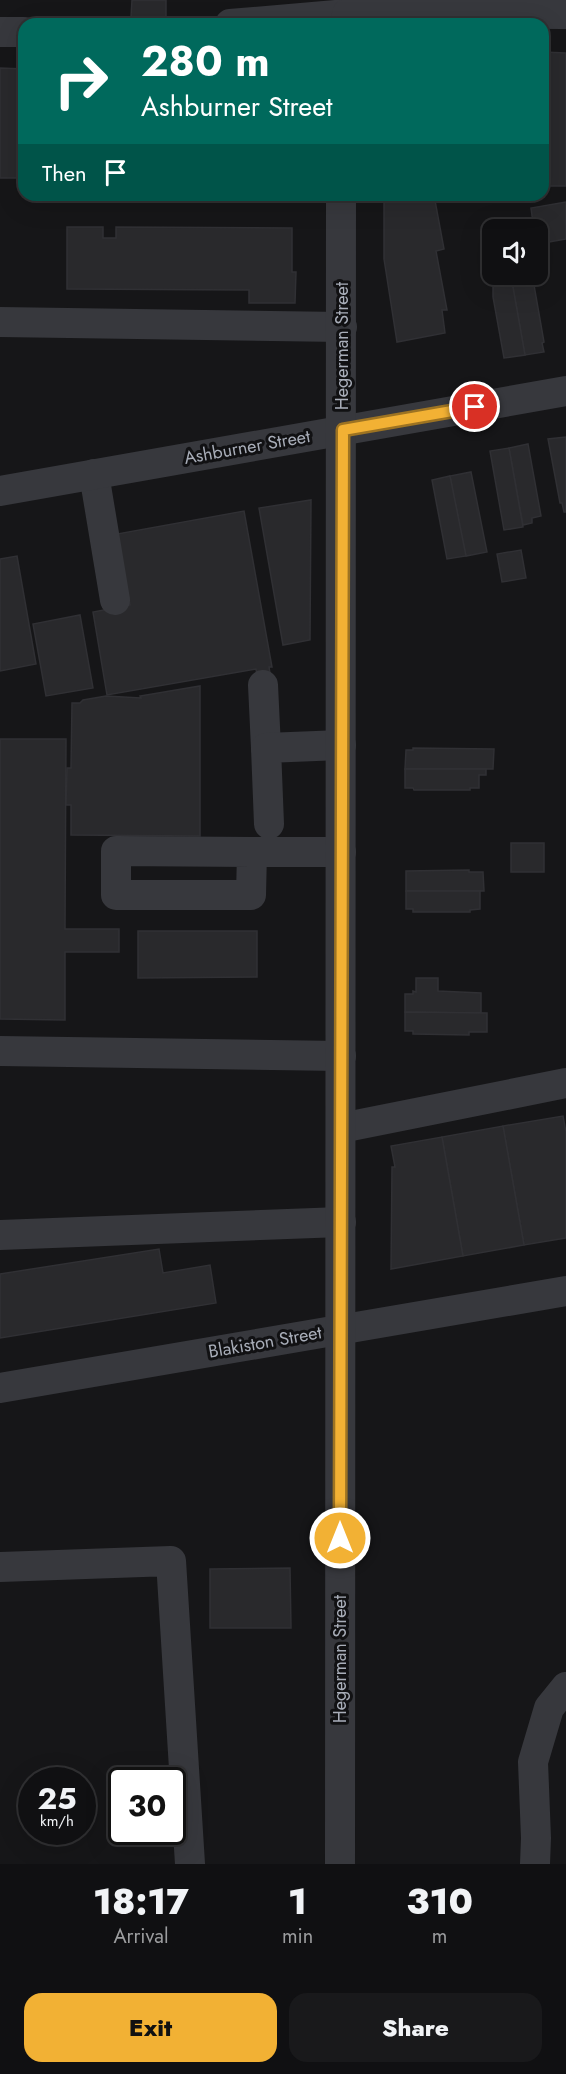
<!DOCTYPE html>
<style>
:root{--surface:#101012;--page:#19191b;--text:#f1f3f6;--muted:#9c9d9f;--line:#303032;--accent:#f2b134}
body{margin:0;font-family:Jost,sans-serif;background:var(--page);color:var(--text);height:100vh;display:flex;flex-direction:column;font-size:22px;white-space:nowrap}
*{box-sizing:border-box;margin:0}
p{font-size:20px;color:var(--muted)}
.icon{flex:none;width:33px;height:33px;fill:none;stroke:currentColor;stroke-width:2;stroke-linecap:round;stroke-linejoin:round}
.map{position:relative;height:1864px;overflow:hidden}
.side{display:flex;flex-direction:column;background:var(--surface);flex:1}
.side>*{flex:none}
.guide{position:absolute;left:18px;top:18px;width:531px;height:183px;border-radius:18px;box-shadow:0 6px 24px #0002,0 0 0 2px var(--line);background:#00695c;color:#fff;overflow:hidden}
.tools{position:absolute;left:482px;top:219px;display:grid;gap:12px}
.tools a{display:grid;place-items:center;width:66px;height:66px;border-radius:12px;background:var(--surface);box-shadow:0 6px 24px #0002,0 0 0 2px var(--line);font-size:30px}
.speed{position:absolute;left:18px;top:1767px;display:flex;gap:12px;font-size:30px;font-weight:700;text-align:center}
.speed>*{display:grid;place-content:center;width:78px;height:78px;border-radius:50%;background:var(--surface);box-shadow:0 6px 24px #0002,0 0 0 2px var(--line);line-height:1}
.speed small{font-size:15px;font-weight:400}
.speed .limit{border:3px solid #111;border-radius:9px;background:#fff;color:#111}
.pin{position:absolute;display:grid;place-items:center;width:51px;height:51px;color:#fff;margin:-26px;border:3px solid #fff;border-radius:50%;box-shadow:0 2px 6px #0007}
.me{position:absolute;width:66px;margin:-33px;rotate:0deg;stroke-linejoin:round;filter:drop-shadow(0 0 4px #0008)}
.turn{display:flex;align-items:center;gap:21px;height:126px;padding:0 24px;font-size:27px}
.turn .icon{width:78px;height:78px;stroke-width:2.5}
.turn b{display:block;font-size:42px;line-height:51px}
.then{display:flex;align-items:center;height:57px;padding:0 24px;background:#0003;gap:12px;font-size:22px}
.eta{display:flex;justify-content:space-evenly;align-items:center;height:102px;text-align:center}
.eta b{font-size:36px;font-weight:800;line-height:42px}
.action{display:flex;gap:12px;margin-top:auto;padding:12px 24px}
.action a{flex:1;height:69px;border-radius:18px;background:var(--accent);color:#111;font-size:24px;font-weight:800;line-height:69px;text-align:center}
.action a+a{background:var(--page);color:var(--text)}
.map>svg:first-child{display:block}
.building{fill:#29292c;stroke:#303034;stroke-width:1.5}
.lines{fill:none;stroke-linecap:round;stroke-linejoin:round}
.minor{stroke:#37383d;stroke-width:30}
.route-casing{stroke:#9d7322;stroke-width:15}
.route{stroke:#f2b134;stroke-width:10}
.labels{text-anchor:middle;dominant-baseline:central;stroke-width:6;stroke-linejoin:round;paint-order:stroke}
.street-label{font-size:18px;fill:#a8adb8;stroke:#111113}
</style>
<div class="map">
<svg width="566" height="1864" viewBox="0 0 566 1864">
<rect width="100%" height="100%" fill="#161618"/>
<g class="building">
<polygon points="132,0 166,0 166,17 131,17"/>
<polygon points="543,52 566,53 566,186 543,186"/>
<polygon points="0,68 24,69 24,178 0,178"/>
<polygon points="384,195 434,195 444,249 436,251 447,310 442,310 445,333 397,342 384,259"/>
<polygon points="566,202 566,239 537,244 537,230 534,230 531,208"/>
<polygon points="67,227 103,227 103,238 116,238 116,227 292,228 292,272 296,272 295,303 249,303 249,290 67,289"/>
<polygon points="525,274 526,279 531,278 532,285 534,285 544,342 542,343 544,352 525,355 511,276"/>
<polygon points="511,276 525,355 504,358 493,297 493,284 505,283 504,277"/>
<polygon points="566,437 566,512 564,512 562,503 560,503 548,439"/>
<polygon points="528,444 541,516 532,518 532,523 523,525 509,448"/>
<polygon points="509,448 523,527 504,530 490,451"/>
<polygon points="471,472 487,552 466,556 450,476"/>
<polygon points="450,476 466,556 447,559 432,480"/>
<polygon points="311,500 310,640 283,645 259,508"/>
<polygon points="244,511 272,667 269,667 271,679 258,682 256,669 107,695 93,612 130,605 117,534"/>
<polygon points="521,550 526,578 502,582 497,554"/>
<polygon points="17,556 36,664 0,671 0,559"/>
<polygon points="80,615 93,688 46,696 33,624"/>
<polygon points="200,686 200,836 71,835 71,805 66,805 67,768 71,768 72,703 80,703 83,700 106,696 141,698 140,696"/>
<polygon points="0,739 66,739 65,929 119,929 119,952 65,952 65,1020 0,1019"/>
<polygon points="413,748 494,749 493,769 405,769 406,750 413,750"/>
<polygon points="405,769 486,769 486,775 479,775 479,788 470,788 470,790 414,790 413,788 405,788"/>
<rect x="511" y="843" width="33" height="29"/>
<polygon points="469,870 469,872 483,872 484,891 406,891 406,871"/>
<polygon points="406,891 480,891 480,909 470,910 470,912 413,912 413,909 406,909"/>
<polygon points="138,931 257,931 257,977 138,978"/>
<polygon points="416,978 438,978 438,991 481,993 481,1013 405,1012 405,994 413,994 413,991 416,992"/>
<polygon points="405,1012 487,1013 487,1032 469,1032 469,1035 413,1034 413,1031 405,1031"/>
<polygon points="563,1116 566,1132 566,1238 524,1245 503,1126"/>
<polygon points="503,1126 524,1245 463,1256 442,1137"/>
<polygon points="442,1137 463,1256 391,1269 392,1167 395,1167 391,1146"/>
<polygon points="159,1249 163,1273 210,1265 216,1303 0,1338 0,1274"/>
<polygon points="290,1568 291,1628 210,1628 210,1569"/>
</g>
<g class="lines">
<g class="minor">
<polyline points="230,24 347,14"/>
<polyline points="346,24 347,14 350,13 566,14"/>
<polyline points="0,32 24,32"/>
<polyline points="0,322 342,327"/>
<polyline points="94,474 115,600"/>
<polyline points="0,491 566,391"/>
<polyline points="263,685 266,748"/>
<polyline points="269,824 266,748 341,745"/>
<polyline points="252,852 116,851 116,895 251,895 252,852 341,852"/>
<polyline points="0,1051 341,1056"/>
<polyline points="341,1128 566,1083"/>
<polyline points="0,1235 341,1222"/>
<polyline points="0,1388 566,1291"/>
<polyline points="0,1567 171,1561 190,1864"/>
<polyline points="340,1864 341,195"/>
<polyline points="535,1864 536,1838 533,1762 549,1708 566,1687"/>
</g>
</g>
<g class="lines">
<defs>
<polyline id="route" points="340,1538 343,430 475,407"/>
</defs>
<use href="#route" class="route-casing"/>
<use href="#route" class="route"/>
</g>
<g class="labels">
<g class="street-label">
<text transform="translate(342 346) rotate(-90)">Hegerman Street</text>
<text transform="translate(247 447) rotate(-10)">Ashburner Street</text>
<text transform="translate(265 1342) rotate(-10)">Blakiston Street</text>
<text transform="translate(340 1659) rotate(-90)">Hegerman Street</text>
</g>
</g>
</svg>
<div class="tools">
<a><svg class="icon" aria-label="sound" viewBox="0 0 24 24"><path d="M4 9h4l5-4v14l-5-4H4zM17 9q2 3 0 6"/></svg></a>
</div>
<div class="speed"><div>25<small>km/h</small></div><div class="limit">30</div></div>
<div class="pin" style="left:475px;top:407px;background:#d93025"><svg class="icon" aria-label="arrive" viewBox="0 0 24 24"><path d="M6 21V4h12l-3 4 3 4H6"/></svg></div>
<svg class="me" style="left:340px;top:1538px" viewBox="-20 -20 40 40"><circle r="17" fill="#f2b134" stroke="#fff" stroke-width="3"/><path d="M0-11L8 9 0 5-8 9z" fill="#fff"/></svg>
<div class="guide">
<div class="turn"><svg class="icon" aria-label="right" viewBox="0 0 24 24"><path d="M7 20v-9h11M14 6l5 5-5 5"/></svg><div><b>280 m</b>Ashburner Street</div></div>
<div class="then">Then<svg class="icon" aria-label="arrive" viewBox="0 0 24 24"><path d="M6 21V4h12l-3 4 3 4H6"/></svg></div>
</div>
</div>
<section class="side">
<div class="eta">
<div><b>18:17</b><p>Arrival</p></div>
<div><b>1</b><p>min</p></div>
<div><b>310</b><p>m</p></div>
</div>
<div class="action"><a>Exit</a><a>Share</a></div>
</section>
